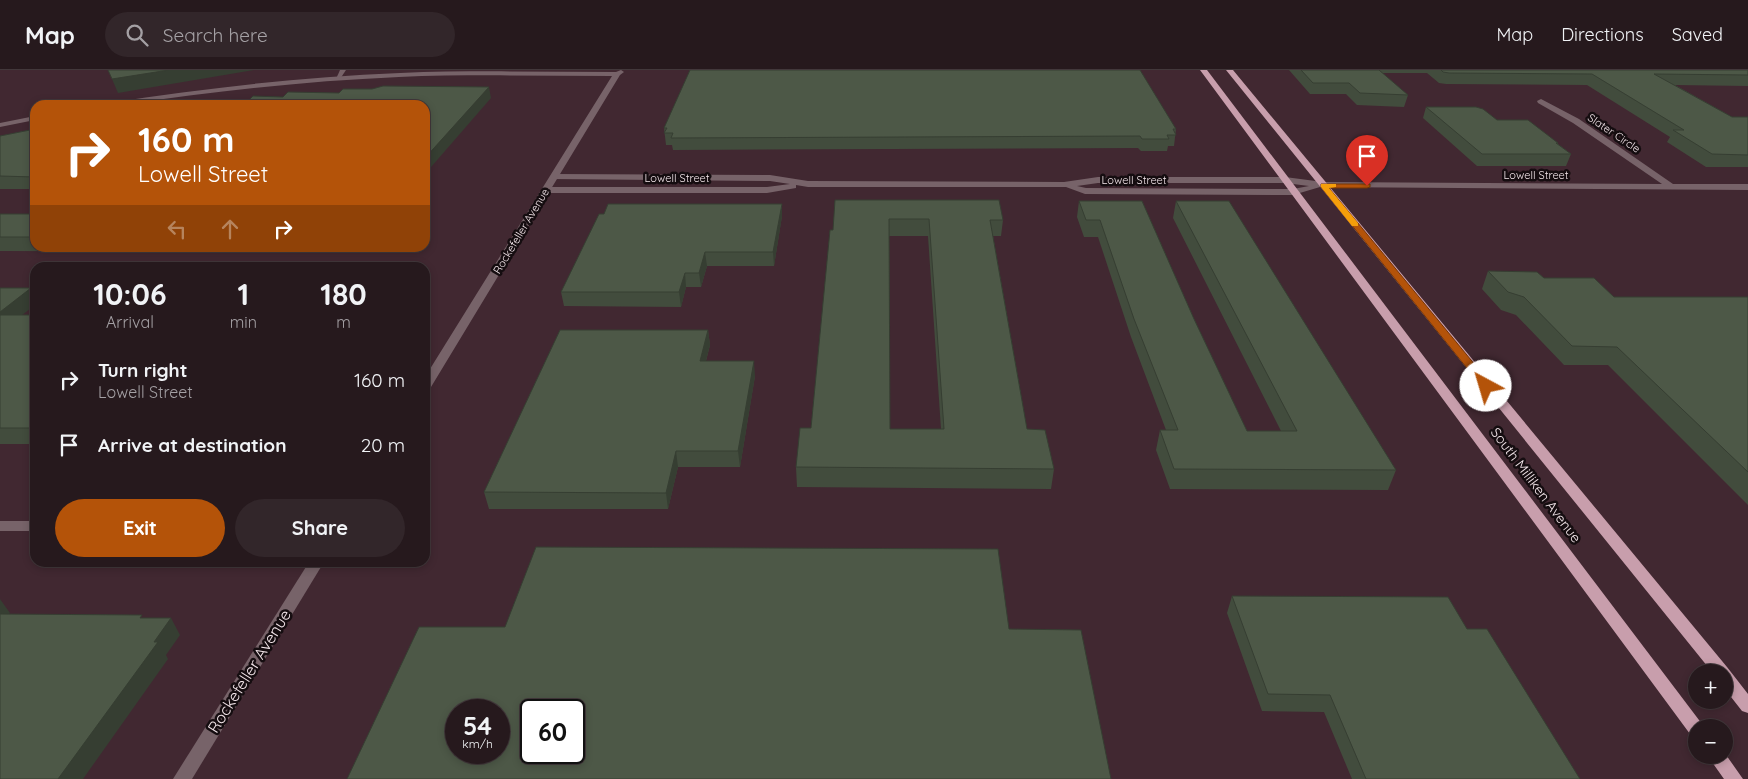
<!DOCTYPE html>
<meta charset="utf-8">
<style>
:root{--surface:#26191d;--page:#32262a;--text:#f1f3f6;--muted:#a4a0a4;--line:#42383b;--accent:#b45309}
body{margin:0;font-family:Quicksand,sans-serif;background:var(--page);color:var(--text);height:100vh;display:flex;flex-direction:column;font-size:19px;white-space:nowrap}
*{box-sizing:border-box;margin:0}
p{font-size:16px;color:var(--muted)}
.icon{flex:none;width:28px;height:28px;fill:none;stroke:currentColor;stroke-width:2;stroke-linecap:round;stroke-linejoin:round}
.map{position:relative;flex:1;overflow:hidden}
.panel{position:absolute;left:30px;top:192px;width:400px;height:305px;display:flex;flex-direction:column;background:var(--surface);border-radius:15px;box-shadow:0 2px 8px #0003,0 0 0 1px var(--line)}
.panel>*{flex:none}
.top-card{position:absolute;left:30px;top:30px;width:400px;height:152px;border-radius:15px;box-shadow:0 2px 8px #0003,0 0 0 1px var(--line);background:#b45309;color:#fff;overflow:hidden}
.controls{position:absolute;left:1688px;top:594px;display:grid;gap:10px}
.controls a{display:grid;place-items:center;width:45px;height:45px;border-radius:50%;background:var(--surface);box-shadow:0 2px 8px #0003,0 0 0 1px var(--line);font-size:25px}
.speed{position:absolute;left:445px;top:629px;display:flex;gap:10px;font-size:25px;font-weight:700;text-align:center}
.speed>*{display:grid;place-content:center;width:65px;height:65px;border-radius:50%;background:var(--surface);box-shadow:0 2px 8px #0003,0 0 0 1px var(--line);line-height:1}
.speed small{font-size:12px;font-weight:400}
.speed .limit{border:2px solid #111;border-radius:8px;background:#fff;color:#111}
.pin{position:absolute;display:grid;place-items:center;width:42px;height:42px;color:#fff;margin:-51px -21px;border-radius:50% 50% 50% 0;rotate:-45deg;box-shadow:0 0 5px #0007}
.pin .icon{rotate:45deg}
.me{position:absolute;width:55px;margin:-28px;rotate:321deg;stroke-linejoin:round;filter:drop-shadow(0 0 4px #0008)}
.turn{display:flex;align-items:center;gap:18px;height:105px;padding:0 25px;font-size:22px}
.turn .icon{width:65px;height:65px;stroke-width:2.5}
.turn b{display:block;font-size:35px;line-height:42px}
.lanes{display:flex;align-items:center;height:48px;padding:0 25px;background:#0003;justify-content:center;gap:25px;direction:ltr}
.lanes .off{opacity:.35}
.eta{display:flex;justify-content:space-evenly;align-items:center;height:85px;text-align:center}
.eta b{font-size:30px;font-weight:700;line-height:35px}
.cta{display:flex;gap:10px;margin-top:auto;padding:10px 25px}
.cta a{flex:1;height:58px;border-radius:30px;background:var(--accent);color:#fff;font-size:20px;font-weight:700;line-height:58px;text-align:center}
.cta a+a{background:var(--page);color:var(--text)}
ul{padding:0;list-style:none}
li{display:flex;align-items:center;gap:15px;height:65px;padding:0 25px}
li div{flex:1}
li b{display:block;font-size:19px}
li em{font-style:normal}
header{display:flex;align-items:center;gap:30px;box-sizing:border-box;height:70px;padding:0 25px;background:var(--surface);border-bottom:1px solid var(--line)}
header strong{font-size:24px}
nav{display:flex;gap:28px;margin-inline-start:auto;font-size:18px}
.search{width:350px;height:45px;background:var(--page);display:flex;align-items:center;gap:12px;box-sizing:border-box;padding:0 18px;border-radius:28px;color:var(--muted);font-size:19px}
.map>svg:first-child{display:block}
.built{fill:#412831;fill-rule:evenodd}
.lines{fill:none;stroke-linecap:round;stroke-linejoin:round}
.minor{fill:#776369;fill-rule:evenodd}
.tertiary{fill:#776369;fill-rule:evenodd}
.primary{fill:#c89eac;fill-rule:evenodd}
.wall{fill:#424c3d;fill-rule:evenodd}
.shaded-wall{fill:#363e32}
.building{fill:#4d5847;stroke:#363e32;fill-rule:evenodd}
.route{fill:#b45309;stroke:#753606}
.slow{fill:#f59e0b}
.labels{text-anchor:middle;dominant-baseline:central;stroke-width:5;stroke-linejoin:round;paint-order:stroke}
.far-street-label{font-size:11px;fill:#f4e7eb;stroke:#150d10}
.street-label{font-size:14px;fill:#f4e7eb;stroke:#150d10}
.near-street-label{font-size:16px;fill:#f4e7eb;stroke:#150d10}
</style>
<header>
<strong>Map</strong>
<div class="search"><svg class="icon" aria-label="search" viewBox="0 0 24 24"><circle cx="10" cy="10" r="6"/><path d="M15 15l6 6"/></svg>Search here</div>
<nav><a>Map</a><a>Directions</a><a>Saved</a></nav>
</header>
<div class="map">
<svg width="1748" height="709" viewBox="0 0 1748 709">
<rect width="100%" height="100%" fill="#332127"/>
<path class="built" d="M0 0H1748V709H0ZM35 35H425V178H35ZM35 198H425V492H35ZM1696 602H1724V630H1696ZM456 640H499V682H456ZM531 640H574V682H531ZM1696 658H1724V685H1696Z"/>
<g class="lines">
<g class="minor">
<polygon points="340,0 346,0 340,9 336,9"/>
<path d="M1541 29 1579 49 1673 114H1748V120L1320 117 1293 125H1272L1085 124 1066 117H808L796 115V118L767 123H546L542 120 546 117H767L790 114 770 111 551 109V105L554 104 770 105 808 111 1064 112 1098 107H1285L1323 112 1662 114 1573 53 1538 33 1537 31ZM1098 113H1285L1309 116 1293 119H1272L1086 118 1077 116Z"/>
<rect x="0" y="451" width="35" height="10"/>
</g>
<g class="tertiary">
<path d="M621 0 624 2 620 5 431 317 425 321V307L612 6C541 6 470 4 399 7 307 11 215 21 123 35H105L109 33C205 18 302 7 400 3 472 0 544 2 616 2Z"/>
<polygon points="35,46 35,50 0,57 0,53"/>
<polygon points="309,492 324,492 192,709 173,709"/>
</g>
<g class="primary">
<polygon points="1200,0 1207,0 1702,654 1704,658 1696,658 1696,666 1690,664"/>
<polygon points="1226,0 1233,0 1727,597 1748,624 1748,643 1742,641 1724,618 1724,602 1712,602"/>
<polygon points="1724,682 1743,709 1724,709 1707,685 1724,685"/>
</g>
</g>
<g class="wall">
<polygon points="1289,0 1748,0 1748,16 1675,15 1732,47 1748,47 1748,97 1706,97 1667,72 1670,67 1587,15 1446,14 1439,13 1427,3 1382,3 1408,25 1404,37 1357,35 1346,24 1310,24"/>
<polygon points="1426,37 1497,50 1558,73 1558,74 1571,84 1566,96 1477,96 1423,48"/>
<polygon points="664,58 1176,59 1174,76 1168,76 1167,81 1141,81 1138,78 673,80 672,75 666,75"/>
<polygon points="35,59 35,119 0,119 0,66"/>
<path d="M835 130 1003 150 1001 166H993L1027 359 1054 399 1051 419 797 417 796 397 811 358 833 160ZM889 166H928L941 359H890Z"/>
<polygon points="1079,131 1142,131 1194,249 1247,361 1281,361 1173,148 1176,131 1396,400 1388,420 1170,419 1156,380 1160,360 1166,360 1131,267 1098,167 1084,167 1077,147"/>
<polygon points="782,134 782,146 774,196 707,196 701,217 686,217 681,237 564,236 561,222"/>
<polygon points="0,144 35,144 35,178 361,178 357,182 0,181"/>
<polygon points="1488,201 1544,208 1614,227 1748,227 1748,435 1608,295 1564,295 1516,245 1501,240 1482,219"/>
<polygon points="0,218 21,245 35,245 35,374 0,374"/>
<polygon points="708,260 710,275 706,291 755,306 740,397 678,397 668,439 489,439 484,422"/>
<polygon points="1232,526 1467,559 1580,709 1352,709 1324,642 1262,641 1227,543"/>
</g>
<g class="shaded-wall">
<polygon points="169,0 254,0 118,23 112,9"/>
<polygon points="489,17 491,28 425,104 425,88"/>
<polygon points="782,134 782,146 774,196 773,182"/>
<polygon points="356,178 361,178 357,182"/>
<polygon points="705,182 707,196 701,217 699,203"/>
<polygon points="685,203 686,217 681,237 679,222"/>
<polygon points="31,218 35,227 35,235 3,260 0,254 0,242"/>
<polygon points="708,260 710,275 702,306 700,291"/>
<polygon points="754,291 755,306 740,397 738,381"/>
<polygon points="676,381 678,397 668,439 666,423"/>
<polygon points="0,529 10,543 0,554"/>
<polygon points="171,548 180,565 166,585 168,589 83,709 58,709 154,572"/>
</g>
<g class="building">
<polygon points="108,0 169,0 112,9"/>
<polygon points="690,0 1140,0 1176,59 1173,59 1176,65 1167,65 1169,69 1142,69 1140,66 671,68 673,63 664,63 667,58 664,58"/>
<polygon points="1301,0 1379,0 1408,25 1360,23 1349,13 1313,13"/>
<polygon points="1441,0 1748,0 1748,5 1654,4 1732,47 1748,47 1748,85 1712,84 1673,60 1684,60 1592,4 1449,3 1443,2"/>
<polygon points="383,16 489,17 425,88 425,35 198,35 204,30 248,31 253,26 283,27 288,22 339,23 343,19 372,19"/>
<polygon points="1426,37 1476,37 1483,39 1497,50 1528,50 1558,73 1556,73 1571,84 1482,84"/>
<polygon points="35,59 35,107 0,106 0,66"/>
<path d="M835 130H999L1003 150H990L1027 359 1045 360 1054 399 796 397 800 358H811L830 160H833ZM889 149H929L944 359H890Z"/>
<polygon points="1079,131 1142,131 1194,249 1247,361 1297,361 1176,131 1229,131 1396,400 1174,399 1160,360 1178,360 1134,249 1100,150 1086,150"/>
<polygon points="608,134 782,134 773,182 705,182 699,203 685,203 679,222 561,222 599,144 604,144"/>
<rect x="0" y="144" width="35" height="23"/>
<polygon points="1488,201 1537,202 1544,208 1594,208 1614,227 1748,227 1748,402 1617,277 1572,276 1524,227 1508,222"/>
<polygon points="0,218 31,218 0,242"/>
<rect x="0" y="245" width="35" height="113"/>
<polygon points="560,260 708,260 700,291 754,291 738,381 676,381 666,423 484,422"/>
<path d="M536 477 998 479 1009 559 1081 560 1111 709H347L419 557H505ZM456 640H499V682H456ZM531 640H574V682H531Z"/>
<polygon points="1232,526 1448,527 1467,559 1487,559 1580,709 1366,709 1330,625 1268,624"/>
<polygon points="0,544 142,545 140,548 171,548 154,572 158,572 58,709 0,709"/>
</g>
<polygon class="route" points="1321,114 1370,114 1370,117 1367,118 1329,118 1490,313 1490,318 1483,318 1321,117"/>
<polygon class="slow" points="1321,114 1336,114 1336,117 1329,118 1358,153 1358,156 1352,156 1321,117"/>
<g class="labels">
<g class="far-street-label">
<text transform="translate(1614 63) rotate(34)">Slater Circle</text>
<text x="1536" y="105">Lowell Street</text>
<text x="677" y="108">Lowell Street</text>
<text x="1134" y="110">Lowell Street</text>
<text transform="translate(521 161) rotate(-59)">Rockefeller Avenue</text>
</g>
<g class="street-label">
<text transform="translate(1536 415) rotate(53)">South Milliken Avenue</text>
</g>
<g class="near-street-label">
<text transform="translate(249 601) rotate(-58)">Rockefeller Avenue</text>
</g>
</g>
</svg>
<div class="controls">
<a>+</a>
<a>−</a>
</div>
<div class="speed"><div>54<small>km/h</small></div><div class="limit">60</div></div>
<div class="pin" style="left:1367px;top:116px;background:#d93025"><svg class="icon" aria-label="arrive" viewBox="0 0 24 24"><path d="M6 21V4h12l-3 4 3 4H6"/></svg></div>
<svg class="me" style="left:1486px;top:316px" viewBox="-20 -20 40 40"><circle r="19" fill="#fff"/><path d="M0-13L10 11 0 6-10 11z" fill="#b45309"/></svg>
<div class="top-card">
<div class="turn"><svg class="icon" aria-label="right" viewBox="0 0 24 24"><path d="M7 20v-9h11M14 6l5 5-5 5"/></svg><div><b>160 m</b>Lowell Street</div></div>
<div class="lanes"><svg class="icon off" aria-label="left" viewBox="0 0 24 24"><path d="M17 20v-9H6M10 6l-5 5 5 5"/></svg><svg class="icon off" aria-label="ahead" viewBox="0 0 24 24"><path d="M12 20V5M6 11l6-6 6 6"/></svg><svg class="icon" aria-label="right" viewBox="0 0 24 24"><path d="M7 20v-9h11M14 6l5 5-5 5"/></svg></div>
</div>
<section class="panel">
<div class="eta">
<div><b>10:06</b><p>Arrival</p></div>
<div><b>1</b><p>min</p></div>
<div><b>180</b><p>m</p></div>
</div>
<ul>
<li><svg class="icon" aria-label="right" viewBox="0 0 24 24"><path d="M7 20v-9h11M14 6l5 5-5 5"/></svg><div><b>Turn right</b><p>Lowell Street</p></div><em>160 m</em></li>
<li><svg class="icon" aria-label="arrive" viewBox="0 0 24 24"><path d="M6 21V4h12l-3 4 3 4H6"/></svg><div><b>Arrive at destination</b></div><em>20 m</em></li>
</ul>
<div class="cta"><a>Exit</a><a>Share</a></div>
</section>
</div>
